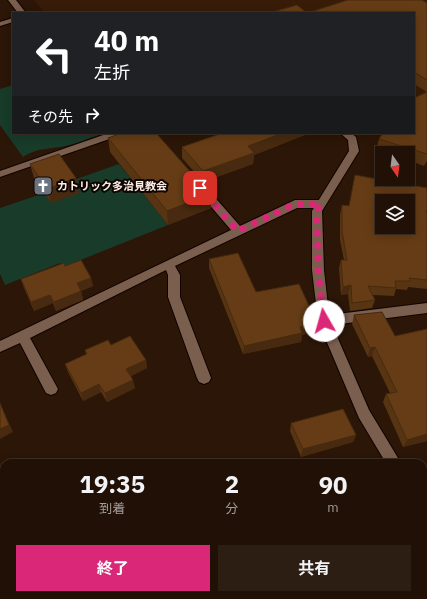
<!DOCTYPE html>
<html lang="ja">
<meta charset="utf-8">
<style>
:root{--surface:#201005;--page:#2d1e13;--text:#f1f3f6;--muted:#a29d9a;--line:#3d3027;--accent:#db2777}
body{margin:0;font-family:"IBM Plex Sans","Noto Sans JP",sans-serif;background:var(--page);color:var(--text);height:100vh;display:flex;flex-direction:column;font-size:15px;white-space:nowrap}
*{box-sizing:border-box;margin:0}
p{font-size:13px;color:var(--muted)}
.icon{flex:none;width:22px;height:22px;fill:none;stroke:currentColor;stroke-width:2;stroke-linecap:round;stroke-linejoin:round}
.map{position:relative;flex:1;overflow:hidden}
.details{position:absolute;left:0px;top:459px;width:427px;height:140px;display:flex;flex-direction:column;background:var(--surface);border-radius:12px 12px 0 0;box-shadow:0 2px 10px #0003,0 0 0 1px var(--line)}
.details>*{flex:none}
.banner{position:absolute;left:12px;top:12px;width:403px;height:122px;border-radius:0px;box-shadow:0 2px 10px #0003,0 0 0 1px var(--line);background:#202124;color:#fff;overflow:hidden}
.needle{width:26px;rotate:166deg}
.buttons{position:absolute;left:375px;top:146px;display:grid;gap:8px}
.buttons a{display:grid;place-items:center;width:40px;height:40px;border-radius:0px;background:var(--surface);box-shadow:0 2px 10px #0003,0 0 0 1px var(--line);font-size:20px}
.pin{position:absolute;display:grid;place-items:center;width:34px;height:34px;color:#fff;margin:-17px;border-radius:8px;box-shadow:0 2px 6px #0006}
.me{position:absolute;width:44px;margin:-22px;rotate:353deg;stroke-linejoin:round;filter:drop-shadow(0 0 3px #0008)}
.turn{display:flex;align-items:center;gap:14px;height:84px;padding:0 16px;font-size:18px}
.turn .icon{width:52px;height:52px;stroke-width:2.5}
.turn b{display:block;font-size:28px;line-height:34px}
.then{display:flex;align-items:center;height:38px;padding:0 16px;background:#0003;gap:8px;font-size:15px}
.eta{display:flex;justify-content:space-evenly;align-items:center;height:68px;text-align:center}
.eta b{font-size:24px;font-weight:700;line-height:28px}
.cta{display:flex;gap:8px;margin-top:auto;padding:8px 16px}
.cta a{flex:1;height:46px;border-radius:0px;background:var(--accent);color:#fff;font-size:16px;font-weight:700;line-height:46px;text-align:center}
.cta a+a{background:var(--page);color:var(--text)}
.map>svg:first-child{display:block}
.built{fill:#381c08}
.green{fill:#183b2a}
.forest{fill:#205c40}
.lines{fill:none;stroke-linecap:round;stroke-linejoin:round}
.lane-casing{stroke:#120200;stroke-width:2}
.street-casing{stroke:#120200;stroke-width:2}
.lane{fill:#7a5f4e;fill-rule:evenodd}
.street{fill:#7a5f4e;fill-rule:evenodd}
.wall{fill:#573412}
.shaded-wall{fill:#472a0f}
.building{fill:#653c15;stroke:#472a0f;fill-rule:evenodd}
.route{stroke:#db2777;stroke-width:7;stroke-dasharray:0 12.6}
.labels{text-anchor:middle;dominant-baseline:central;stroke-width:4;stroke-linejoin:round;paint-order:stroke}
.poi-label{font-size:11px;font-weight:bold;fill:#fdede4;stroke:#0d0502;text-anchor:start}
</style>
<div class="map">
<svg width="427" height="599" viewBox="0 0 427 599">
<rect width="100%" height="100%" fill="#2b1607"/>
<polygon class="built" points="34,0 427,0 427,130 414,120 414,13 45,13"/>
<g class="green">
<path d="M13 85V133H98L99 135C88 138 77 144 65 146 50 149 36 148 23 157L0 125V89Z"/>
<polygon points="119,164 168,225 63,267 60,263 5,285 0,274 0,208 44,193 51,203 78,193 71,181"/>
</g>
<polygon class="forest" points="35,595 306,595 308,599 28,599"/>
<g class="lines">
<defs>
<g id="lane">
<polygon points="109,133 123,133 121,135 0,177 0,171"/>
<polygon points="200,184 204,185 240,226 295,200 321,200 326,204 321,208 297,208 175,266 180,275 180,297 211,378 209,382 204,384 199,382 197,378 168,297 168,275 166,270 30,338 58,389 56,393 51,395 46,393 20,343 0,352 0,341 231,230 196,189 195,187"/>
</g>
<g id="street">
<polygon points="8,0 16,0 26,13 18,13"/>
<polygon points="13,18 13,22 0,26 0,22"/>
<polygon points="340,133 351,133 356,137 359,151 322,211 324,270 329,315 427,303 427,313 332,325 369,410 401,463 386,463 359,418 318,321 312,270 312,211 349,151 348,140"/>
<polygon points="423,503 427,504 427,524 423,522"/>
</g>
</defs>
<use href="#lane" class="lane-casing"/>
<use href="#street" class="street-casing"/>
<use href="#lane" class="lane"/>
<use href="#street" class="street"/>
</g>
<g class="wall">
<polygon points="427,3 427,161 424,166 408,160 408,153 385,153 376,150 379,139 427,92 414,84 414,13 307,13"/>
<polygon points="223,133 310,133 254,155 253,164 203,182 182,158 182,147"/>
<polygon points="108,138 211,208 168,225 110,152"/>
<polygon points="30,164 79,193 51,203 34,178"/>
<polygon points="342,205 427,212 427,289 408,287 407,290 396,289 394,296 372,295 375,300 372,308 350,311 348,294 341,295 339,268 341,260 344,260 340,240 340,214"/>
<polygon points="209,259 256,292 313,325 310,326 308,333 302,335 301,342 243,354 209,268"/>
<polygon points="65,266 91,278 93,286 81,291 83,300 75,303 56,311 53,303 34,311 24,288 21,279"/>
<polygon points="382,312 427,441 403,447 383,402 386,394 390,393 372,356 368,357 352,324 354,315"/>
<polygon points="111,345 146,360 147,368 131,376 135,388 107,402 101,392 83,401 68,372 65,364 86,354 85,350"/>
<polygon points="291,423 356,435 353,442 301,457 290,431"/>
</g>
<g class="shaded-wall">
<polygon points="283,133 310,133 254,155 253,164 203,182 203,171 248,146"/>
<polygon points="76,178 79,193 51,203 47,189"/>
<polygon points="210,194 211,208 168,225 167,211"/>
<polygon points="91,278 93,286 81,291 83,300 56,311 54,302 77,283"/>
<polygon points="351,285 348,294 341,295 343,287"/>
<polygon points="50,295 53,303 34,311 31,302"/>
<polygon points="314,317 313,325 310,326 308,333 302,335 301,342 243,354 244,346 300,327 307,318"/>
<polygon points="375,347 372,356 368,357 370,348"/>
<polygon points="146,360 147,368 128,377 126,369"/>
<polygon points="133,380 135,388 107,402 105,393"/>
<polygon points="99,384 101,392 83,401 81,393"/>
<polygon points="0,403 13,432 0,439"/>
<polygon points="427,434 427,441 403,447 407,440"/>
<polygon points="356,435 353,442 301,457 303,449"/>
</g>
<g class="building">
<polygon points="348,0 422,0 427,3 427,80 414,72 414,13 269,13 297,5 307,13"/>
<polygon points="427,92 427,154 379,139 383,133 414,133 414,98"/>
<polygon points="122,133 156,133 210,194 167,211 108,138"/>
<polygon points="223,133 283,133 248,146 254,153 203,171 182,147"/>
<polygon points="59,154 76,178 47,189 30,164"/>
<path d="M355 175 427 188V210L426 212H427V280L409 278 410 281H395L396 288 368 286 375 300 352 303 351 285 343 287 341 260H347L342 231V205L349 206ZM382 201H408V227H382Z"/>
<polygon points="238,253 256,292 299,284 314,317 307,318 310,325 300,327 302,333 244,346 209,259"/>
<polygon points="81,260 91,278 77,283 81,291 54,302 50,295 31,302 21,279 64,263 65,266"/>
<polygon points="382,312 395,336 427,329 427,434 407,440 386,394 397,392 375,347 370,348 354,315"/>
<polygon points="130,336 146,360 126,369 133,380 105,393 99,384 81,393 65,364 87,354 85,350 108,340 111,345"/>
<polygon points="0,403 9,425 0,429"/>
<polygon points="343,409 356,435 303,449 291,423"/>
<polygon points="343,595 383,595 385,599 339,599 338,598"/>
</g>
<g class="lines">
<polyline class="route" points="200,188 238,231 295,204 321,204 317,211 318,270 324,321"/>
</g>
<defs>
<symbol id="church-square" viewBox="-11 -11 22 22"><rect x="-9" y="-9" width="18" height="18" rx="4" fill="#6b7280" stroke="#0d0502"/><path d="M-1.2-6h2.4v3.5h3.3v2.4h-3.3V6h-2.4V-.1h-3.3v-2.4h3.3Z" fill="#fff"/></symbol>
</defs>
<g fill-rule="evenodd">
<use href="#church-square" x="32" y="175" width="22" height="22"/>
</g>
<g class="labels">
<g class="poi-label">
<text x="57" y="186">カトリック多治見教会</text>
</g>
</g>
</svg>
<div class="buttons">
<a><svg class="needle" viewBox="-14 -14 28 28"><path d="M0-13l5 13h-10z" fill="#e53935"/><path d="M0 13l5-13h-10z" fill="#a29d9a"/></svg></a>
<a><svg class="icon" aria-label="layers" viewBox="0 0 24 24"><path d="M12 4l9 5-9 5-9-5zM3 14l9 5 9-5"/></svg></a>
</div>
<div class="pin" style="left:200px;top:188px;background:#d93025"><svg class="icon" aria-label="arrive" viewBox="0 0 24 24"><path d="M6 21V4h12l-3 4 3 4H6"/></svg></div>
<svg class="me" style="left:324px;top:321px" viewBox="-20 -20 40 40"><circle r="19" fill="#fff"/><path d="M0-13L10 11 0 6-10 11z" fill="#db2777"/></svg>
<div class="banner">
<div class="turn"><svg class="icon" aria-label="left" viewBox="0 0 24 24"><path d="M17 20v-9H6M10 6l-5 5 5 5"/></svg><div><b>40 m</b>左折</div></div>
<div class="then">その先<svg class="icon" aria-label="right" viewBox="0 0 24 24"><path d="M7 20v-9h11M14 6l5 5-5 5"/></svg></div>
</div>
<section class="details">
<div class="eta">
<div><b>19:35</b><p>到着</p></div>
<div><b>2</b><p>分</p></div>
<div><b>90</b><p>m</p></div>
</div>
<div class="cta"><a>終了</a><a>共有</a></div>
</section>
</div>
